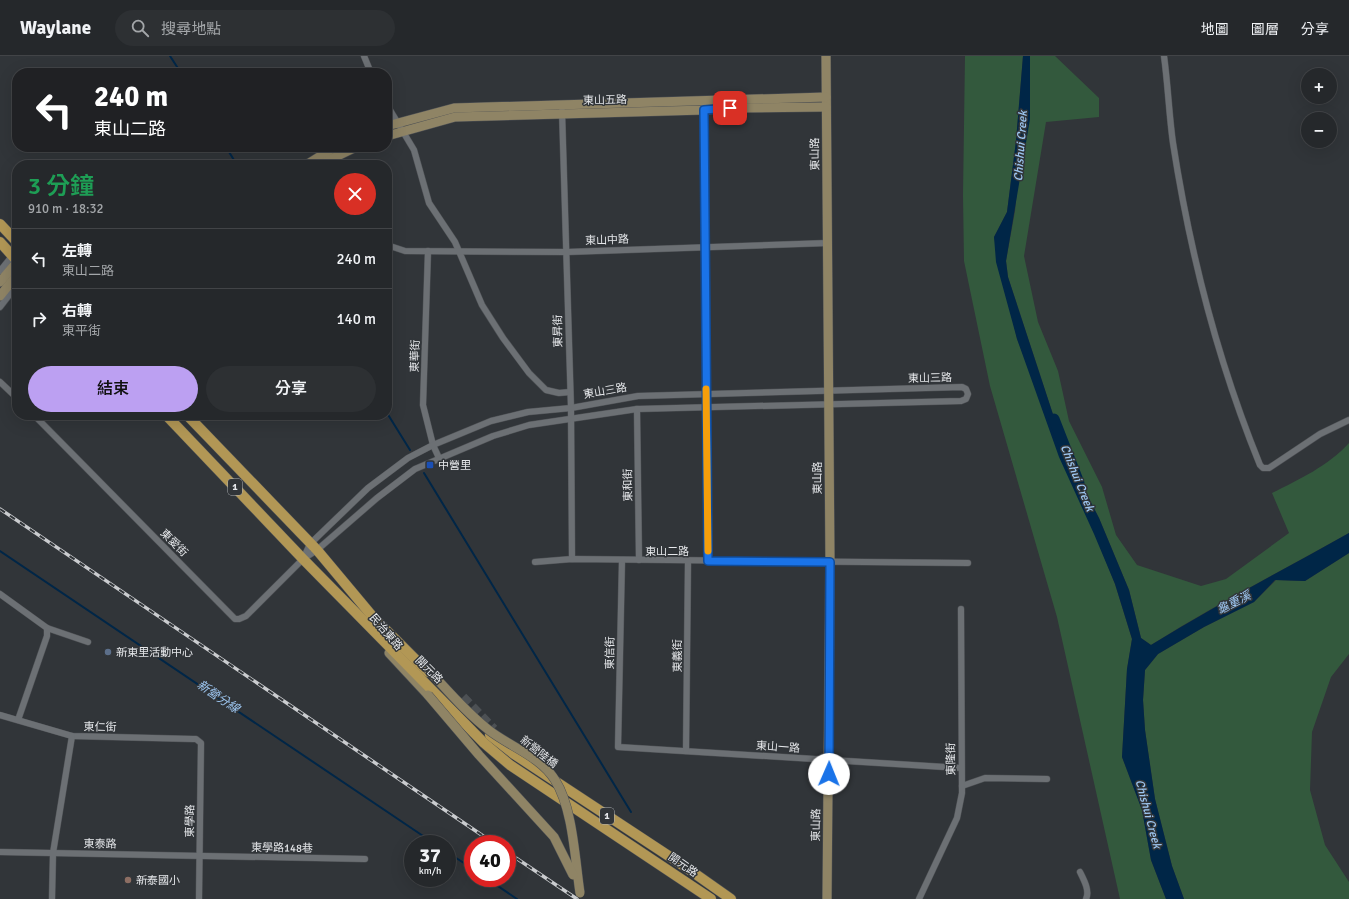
<!DOCTYPE html>
<html lang="zh-TW">
<meta charset="utf-8">
<style>
:root{--surface:#25282b;--page:#2d3033;--text:#f1f3f6;--muted:#a3a6a9;--line:#424447;--accent:#bca0f2}
body{margin:0;font-family:Signika,"Noto Sans TC",sans-serif;background:var(--page);color:var(--text);height:100vh;display:flex;flex-direction:column;font-size:15px;white-space:nowrap}
*{box-sizing:border-box;margin:0}
p{font-size:13px;color:var(--muted)}
.icon{flex:none;width:22px;height:22px;fill:none;stroke:currentColor;stroke-width:2;stroke-linecap:round;stroke-linejoin:round}
.map{position:relative;flex:1;overflow:hidden}
.sheet{position:absolute;left:12px;top:104px;width:380px;height:260px;display:flex;flex-direction:column;background:var(--surface);border-radius:16px;box-shadow:0 4px 16px #0002,0 0 0 1px var(--line)}
.sheet>*{flex:none}
.banner{position:absolute;left:12px;top:12px;width:380px;height:84px;border-radius:16px;box-shadow:0 4px 16px #0002,0 0 0 1px var(--line);background:#202124;color:#fff;overflow:hidden}
.tools{position:absolute;left:1301px;top:12px;display:grid;gap:8px}
.tools a{display:grid;place-items:center;width:36px;height:36px;border-radius:50%;background:var(--surface);box-shadow:0 4px 16px #0002,0 0 0 1px var(--line);font-size:20px}
.speed{position:absolute;left:404px;top:779px;display:flex;gap:8px;font-size:20px;font-weight:700;text-align:center}
.speed>*{display:grid;place-content:center;width:52px;height:52px;border-radius:50%;background:var(--surface);box-shadow:0 4px 16px #0002,0 0 0 1px var(--line);line-height:1}
.speed small{font-size:10px;font-weight:400}
.speed .limit{border:6px solid #d22;background:#fff;color:#111}
.pin{position:absolute;display:grid;place-items:center;width:34px;height:34px;color:#fff;margin:-17px;border-radius:8px;box-shadow:0 2px 6px #0006}
.me{position:absolute;width:44px;margin:-22px;rotate:1deg;stroke-linejoin:round;filter:drop-shadow(0 0 3px #0008)}
.turn{display:flex;align-items:center;gap:14px;height:84px;padding:0 16px;font-size:18px}
.turn .icon{width:52px;height:52px;stroke-width:2.5}
.turn b{display:block;font-size:28px;line-height:34px}
.round{display:grid;place-items:center;flex:none;width:42px;height:42px;border-radius:21px;background:var(--page)}
.summary{display:flex;align-items:center;justify-content:space-between;height:68px;padding:0 16px}
h1{font-size:24px;font-weight:600;line-height:30px;color:#1e9e55}
.action{display:flex;gap:8px;margin-top:auto;padding:8px 16px}
.action a{flex:1;height:46px;border-radius:24px;background:var(--accent);color:#111;font-size:16px;font-weight:600;line-height:46px;text-align:center}
.action a+a{background:var(--page);color:var(--text)}
ul{padding:0;list-style:none}
li{display:flex;align-items:center;gap:12px;height:60px;padding:0 16px;border-top:1px solid var(--line)}
li div{flex:1}
li b{display:block;font-size:15px}
li em{font-style:normal}
header{display:flex;align-items:center;gap:24px;box-sizing:border-box;height:56px;padding:0 20px;background:var(--surface);border-bottom:1px solid var(--line)}
header strong{font-size:19px}
nav{display:flex;gap:22px;margin-inline-start:auto;font-size:14px}
.search{width:280px;height:36px;background:var(--page);display:flex;align-items:center;gap:10px;box-sizing:border-box;padding:0 14px;border-radius:22px;color:var(--muted);font-size:15px}
.map>svg:first-child{display:block}
.green{fill:#33593d}
.water{fill:#002647}
.lines{fill:none;stroke-linecap:round;stroke-linejoin:round}
.stream{stroke:#002647;stroke-width:2}
.river{stroke:#002647;stroke-width:11}
.secondary-tunnel{stroke:#4c5054;stroke-width:9;stroke-dasharray:9 4.5;stroke-linecap:butt}
.street-casing{stroke:#4e5155;stroke-width:7}
.secondary-casing{stroke:#4e5155;stroke-width:10}
.primary-casing{stroke:#4e5155;stroke-width:11}
.street{stroke:#6c7074;stroke-width:6}
.secondary{stroke:#8f8465;stroke-width:9}
.primary{stroke:#b29755;stroke-width:10}
.rail-casing{stroke:#cacccf;stroke-width:3.5}
.rail{stroke:#313539;stroke-width:2;stroke-dasharray:6;stroke-linecap:butt}
.secondary-bridge-casing{stroke:#4e5155;stroke-width:10;stroke-linecap:butt}
.secondary-bridge{stroke:#8f8465;stroke-width:9}
.route-casing{stroke:#114b97;stroke-width:10}
.route{stroke:#1a73e8;stroke-width:7}
.slow{stroke:#f59e0b;stroke-width:7}
.transit-dot{fill:#1a4fb4;stroke:#313539;stroke-width:1.5}
.service-dot{fill:#5c6f8a;stroke:#313539;stroke-width:1.5}
.education-dot{fill:#8d6e63;stroke:#313539;stroke-width:1.5}
.labels{text-anchor:middle;dominant-baseline:central;stroke-width:3;stroke-linejoin:round;paint-order:stroke}
.shield{fill:#313539;stroke:#afb2b5;stroke-width:1}
.shield-label{font-size:10px;font-weight:bold;fill:#e5e7ea}
.street-label{font-size:11px;fill:#e5e7ea;stroke:#313539}
.poi-label{font-size:11px;fill:#e5e7ea;stroke:#313539;text-anchor:start}
.water-label{font-size:12px;font-style:italic;fill:#9ec7f2;stroke:#313539}
</style>
<header>
<strong>Waylane</strong>
<div class="search"><svg class="icon" aria-label="search" viewBox="0 0 24 24"><circle cx="10" cy="10" r="6"/><path d="M15 15l6 6"/></svg>搜尋地點</div>
<nav><a>地圖</a><a>圖層</a><a>分享</a></nav>
</header>
<div class="map">
<svg width="1349" height="843" viewBox="0 0 1349 843">
<rect width="100%" height="100%" fill="#313539"/>
<g class="green">
<polygon points="965,0 1023,0 1016,85 1007,156 994,181 1017,283 1115,528 1132,583 1127,613 1122,701 1142,754 1151,804 1166,843 1120,843 1057,561 990,330 964,205 963,139"/>
<path d="M1030 0H1055L1099 42V61L1046 66 1024 200 1038 266 1058 315 1069 365 1102 431 1116 479 1137 509 1201 530 1226 523 1289 477 1272 437C1300 423 1328 410 1349 387V477C1283 514 1215 549 1151 589L1141 582 1129 534 1099 462 1066 398 1008 221 1006 205 1015 155Z"/>
<polygon points="1349,497 1349,598 1331,621 1312,676 1310,734 1325,789 1349,826 1349,843 1184,843 1172,810 1155,743 1145,674 1143,644 1145,614 1158,598 1204,571 1254,546 1276,524 1305,525"/>
</g>
<path class="water" d="M1023 0H1030V63L1006 205 1008 221 1066 398 1099 462 1129 534 1141 582 1151 589C1216 549 1283 514 1349 477V497L1305 525 1275 524 1254 546 1204 571 1158 598 1145 614 1143 644 1145 674 1155 743 1172 810 1184 843H1166L1151 804 1142 754 1122 701 1127 613 1132 583 1115 528 1094 478 1059 401 1017 283 996 206 994 181 1007 156 1016 85Z"/>
<g class="lines">
<g class="stream">
<polyline points="170,0 181,17"/>
<polyline points="226,91 237,109"/>
<polyline points="387,357 410,394"/>
<polyline points="424,417 631,756"/>
<polyline points="0,495 435,788"/>
<polyline points="447,796 473,813"/>
<polyline points="486,822 517,843"/>
</g>
<polyline class="river" points="1054,363 1079,427"/>
<polyline class="secondary-tunnel" points="463,641 494,673"/>
<defs>
<g id="street">
<polyline points="364,0 371,17"/>
<path d="M1164 0C1168 29 1169 59 1173 87 1190 197 1218 306 1260 409L1263 412H1269L1320 378 1349 364"/>
<polyline points="387,49 414,94 429,147 455,186 482,249 503,282 529,317 546,334 559,337 570,336"/>
<polyline points="703,52 708,505"/>
<polyline points="562,55 571,352 572,503"/>
<polyline points="387,189 405,195 567,196 828,187"/>
<polyline points="428,195 423,349 433,389 439,402"/>
<polyline points="0,215 17,194"/>
<polyline points="0,251 17,229"/>
<polyline points="0,326 17,342"/>
<polyline points="637,353 639,504"/>
<polyline points="34,359 235,563 239,563 246,560 303,503 317,494 377,442 415,413 493,380 529,369 637,353 961,345 966,343 968,338 966,333 962,331 638,340 571,352 528,356 491,365 433,389 408,402 368,432 310,488 303,503"/>
<polyline points="622,504 618,691 961,712"/>
<polyline points="535,506 572,503 968,507"/>
<polyline points="0,538 47,572 88,586"/>
<polyline points="0,659 72,680 193,683 196,683 201,687 199,843"/>
<polyline points="18,664 47,580 47,572"/>
<polyline points="686,695 688,505"/>
<polyline points="962,730 985,722 1047,723"/>
<polyline points="0,796 365,803"/>
<path d="M1080 816C1084 824 1090 835 1086 843"/>
<polyline points="52,843 53,797 72,680"/>
<polyline points="919,843 957,762 962,737 961,553"/>
</g>
<g id="secondary">
<polyline points="826,0 830,506 827,843"/>
<polyline points="387,70 454,52 826,41"/>
<polyline points="387,80 455,61 704,54 730,52 826,51"/>
<polyline points="306,109 335,91"/>
<polyline points="319,109 356,91"/>
<polyline points="0,226 17,206"/>
<polyline points="0,240 17,219"/>
<polyline points="389,597 428,639"/>
</g>
<g id="primary">
<polyline points="0,168 17,186"/>
<polyline points="0,186 17,205"/>
<polyline points="166,359 303,503 484,687 510,709 711,843"/>
<polyline points="187,359 317,494 373,561 428,616"/>
<polyline points="490,679 514,698 687,812 731,843"/>
</g>
</defs>
<use href="#street" class="street-casing"/>
<use href="#secondary" class="secondary-casing"/>
<use href="#primary" class="primary-casing"/>
<use href="#street" class="street"/>
<use href="#secondary" class="secondary"/>
<use href="#primary" class="primary"/>
<defs>
<g id="rail">
<polyline points="0,453 495,788"/>
<polyline points="507,796 577,843"/>
</g>
</defs>
<use href="#rail" class="rail-casing"/>
<use href="#rail" class="rail"/>
<defs>
<g id="secondary-bridge">
<path d="M423 608C444 630 465 656 490 675 511 691 541 701 555 724 573 752 575 804 580 837"/>
<polyline points="428,639 479,699 554,781 573,819"/>
</g>
</defs>
<use href="#secondary-bridge" class="secondary-bridge-casing"/>
<use href="#secondary-bridge" class="secondary-bridge"/>
</g>
<g class="lines">
<defs>
<polyline id="route" points="730,52 704,54 708,505 830,506 829,718"/>
</defs>
<use href="#route" class="route-casing"/>
<use href="#route" class="route"/>
<polyline class="slow" points="706,333 708,495"/>
</g>
<rect class="transit-dot" x="426" y="405" width="8" height="8" rx="2"/>
<circle class="service-dot" cx="108" cy="596" r="4"/>
<circle class="education-dot" cx="128" cy="824" r="4"/>
<g class="labels">
<g class="shield">
<rect x="228" y="423" width="14" height="16" rx="3"/>
<rect x="600" y="752" width="14" height="16" rx="3"/>
</g>
<g class="shield-label">
<text x="235" y="431">1</text>
<text x="607" y="760">1</text>
</g>
<g class="street-label">
<text transform="translate(605 44) rotate(-1)">東山五路</text>
<text transform="translate(815 98) rotate(-91)">東山路</text>
<text transform="translate(607 184) rotate(-2)">東山中路</text>
<text transform="translate(558 275) rotate(-91)">東昇街</text>
<text transform="translate(415 300) rotate(-88)">東華街</text>
<text transform="translate(930 322) rotate(-1)">東山三路</text>
<text transform="translate(605 335) rotate(-10)">東山三路</text>
<text transform="translate(817 422) rotate(-90)">東山路</text>
<text transform="translate(628 429) rotate(-91)">東和街</text>
<text transform="translate(174 487) rotate(45)">東愛街</text>
<text x="667" y="495">東山二路</text>
<text transform="translate(386 576) rotate(49)">民治東路</text>
<text transform="translate(610 597) rotate(-89)">東信街</text>
<text transform="translate(677 600) rotate(-90)">東義街</text>
<text transform="translate(429 614) rotate(45)">開元路</text>
<text transform="translate(100 671) rotate(1)">東仁街</text>
<text transform="translate(778 691) rotate(4)">東山一路</text>
<text transform="translate(539 696) rotate(38)">新營陸橋</text>
<text transform="translate(951 703) rotate(-91)">東隆街</text>
<text transform="translate(190 765) rotate(-89)">東學路</text>
<text transform="translate(816 769) rotate(-89)">東山路</text>
<text transform="translate(100 788) rotate(1)">東泰路</text>
<text transform="translate(282 792) rotate(1)">東學路148巷</text>
<text transform="translate(683 809) rotate(35)">開元路</text>
</g>
<g class="poi-label">
<text x="438" y="409">中營里</text>
<text x="116" y="596">新東里活動中心</text>
<text x="136" y="824">新泰國小</text>
</g>
<g class="water-label">
<text transform="translate(1021 90) rotate(-86)">Chishui Creek</text>
<text transform="translate(1077 422) rotate(68)">Chishui Creek</text>
<text transform="translate(1234 547) rotate(-27)">龜重溪</text>
<text transform="translate(218 641) rotate(34)">新營分線</text>
<text transform="translate(1148 758) rotate(75)">Chishui Creek</text>
</g>
</g>
</svg>
<div class="tools">
<a>+</a>
<a>−</a>
</div>
<div class="speed"><div>37<small>km/h</small></div><div class="limit">40</div></div>
<div class="pin" style="left:730px;top:52px;background:#d93025"><svg class="icon" aria-label="arrive" viewBox="0 0 24 24"><path d="M6 21V4h12l-3 4 3 4H6"/></svg></div>
<svg class="me" style="left:829px;top:718px" viewBox="-20 -20 40 40"><circle r="19" fill="#fff"/><path d="M0-13L10 11 0 6-10 11z" fill="#1a73e8"/></svg>
<div class="banner">
<div class="turn"><svg class="icon" aria-label="left" viewBox="0 0 24 24"><path d="M17 20v-9H6M10 6l-5 5 5 5"/></svg><div><b>240 m</b>東山二路</div></div>
</div>
<section class="sheet">
<div class="summary"><div><h1>3 分鐘</h1><p>910 m · 18:32</p></div><a class="round" style="background:#d93025;color:#fff"><svg class="icon" aria-label="close" viewBox="0 0 24 24"><path d="M6 6l12 12M18 6L6 18"/></svg></a></div>
<ul>
<li><svg class="icon" aria-label="left" viewBox="0 0 24 24"><path d="M17 20v-9H6M10 6l-5 5 5 5"/></svg><div><b>左轉</b><p>東山二路</p></div><em>240 m</em></li>
<li><svg class="icon" aria-label="right" viewBox="0 0 24 24"><path d="M7 20v-9h11M14 6l5 5-5 5"/></svg><div><b>右轉</b><p>東平街</p></div><em>140 m</em></li>
</ul>
<div class="action"><a>結束</a><a>分享</a></div>
</section>
</div>
